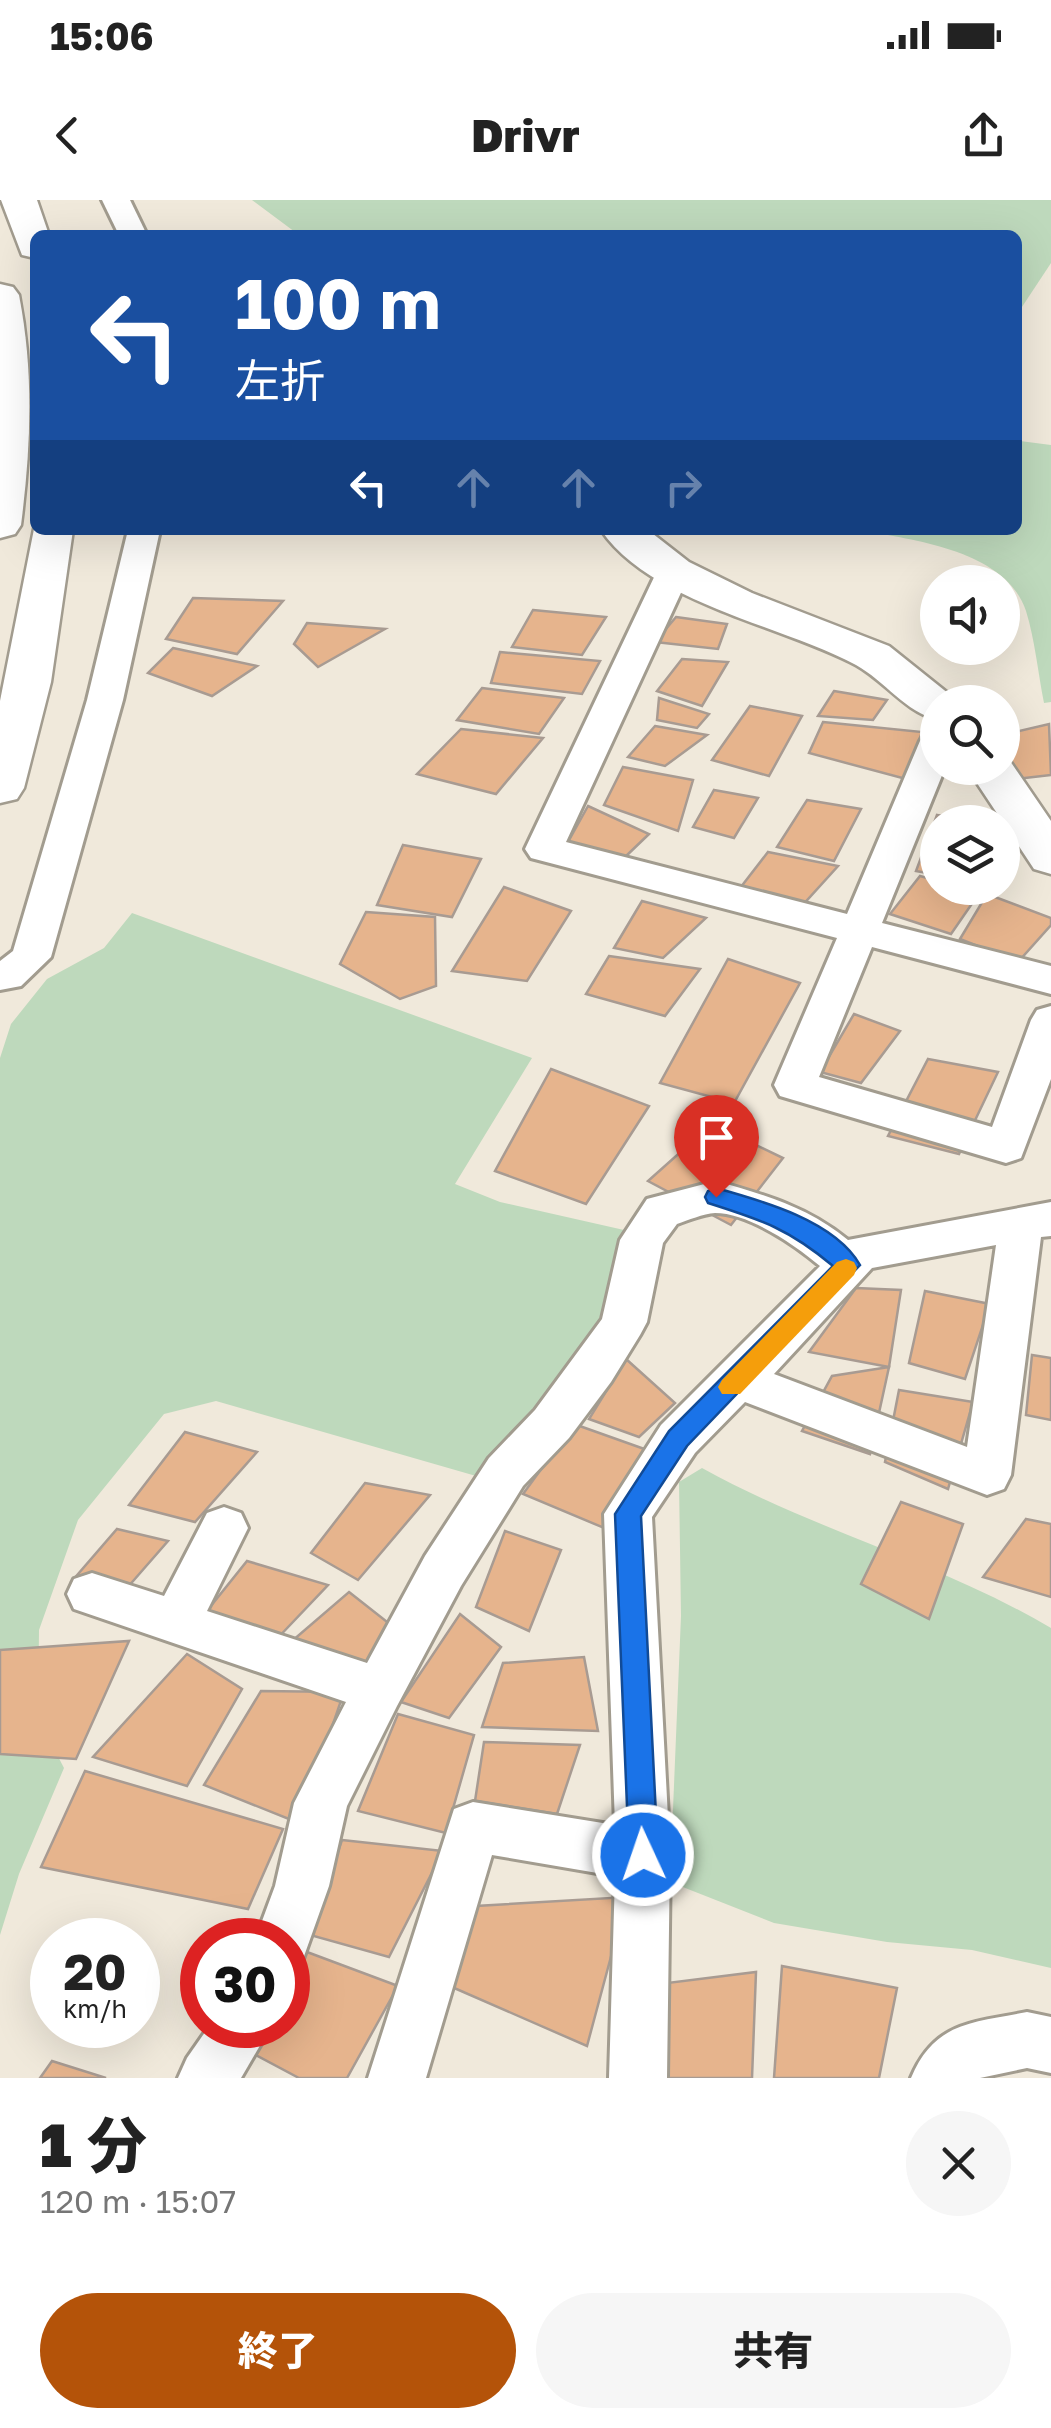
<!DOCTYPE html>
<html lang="ja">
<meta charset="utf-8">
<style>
:root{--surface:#fff;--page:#f6f6f6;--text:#222;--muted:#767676;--accent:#b45309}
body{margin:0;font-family:"Golos Text","Noto Sans JP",sans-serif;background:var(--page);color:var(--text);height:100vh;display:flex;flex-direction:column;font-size:38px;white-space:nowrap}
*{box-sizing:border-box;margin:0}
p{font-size:32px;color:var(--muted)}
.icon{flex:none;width:55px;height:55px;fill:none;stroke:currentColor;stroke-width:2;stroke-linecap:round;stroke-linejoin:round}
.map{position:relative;height:1878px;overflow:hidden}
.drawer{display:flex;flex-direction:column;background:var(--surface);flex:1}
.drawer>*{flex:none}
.banner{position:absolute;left:30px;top:30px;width:992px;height:305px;border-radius:15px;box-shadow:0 10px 40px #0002;background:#1a4fa0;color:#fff;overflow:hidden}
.tools{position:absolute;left:920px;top:365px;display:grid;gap:20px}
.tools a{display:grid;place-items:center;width:100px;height:100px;border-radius:50%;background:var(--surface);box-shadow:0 10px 40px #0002;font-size:50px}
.speed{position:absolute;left:30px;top:1718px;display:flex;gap:20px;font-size:50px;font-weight:700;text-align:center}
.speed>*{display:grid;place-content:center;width:130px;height:130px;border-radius:50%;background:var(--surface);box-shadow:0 10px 40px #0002;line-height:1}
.speed small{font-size:25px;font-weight:400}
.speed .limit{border:15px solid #d22;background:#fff;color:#111}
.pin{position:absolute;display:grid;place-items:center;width:85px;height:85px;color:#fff;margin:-102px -42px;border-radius:50% 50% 50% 0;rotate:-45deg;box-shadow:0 0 10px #0007}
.pin .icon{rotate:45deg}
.me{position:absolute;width:110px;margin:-55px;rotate:357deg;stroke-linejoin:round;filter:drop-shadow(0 0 8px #0008)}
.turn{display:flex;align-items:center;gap:35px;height:210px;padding:0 40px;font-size:45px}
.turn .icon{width:130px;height:130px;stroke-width:2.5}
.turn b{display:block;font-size:70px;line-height:85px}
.lanes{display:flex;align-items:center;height:95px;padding:0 40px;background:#0003;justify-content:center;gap:50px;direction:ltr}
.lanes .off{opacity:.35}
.round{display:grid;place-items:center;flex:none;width:105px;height:105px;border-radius:52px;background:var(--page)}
.overview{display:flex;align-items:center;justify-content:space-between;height:170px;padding:0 40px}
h1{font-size:60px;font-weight:800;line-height:75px}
.primary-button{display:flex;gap:20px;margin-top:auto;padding:20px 40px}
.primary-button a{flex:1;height:115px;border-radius:60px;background:var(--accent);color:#fff;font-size:40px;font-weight:800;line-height:115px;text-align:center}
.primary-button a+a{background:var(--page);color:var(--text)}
.status{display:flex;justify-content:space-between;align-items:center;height:70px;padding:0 50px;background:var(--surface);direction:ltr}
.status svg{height:28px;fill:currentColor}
header{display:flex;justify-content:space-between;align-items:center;height:130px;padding:0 40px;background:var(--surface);font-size:45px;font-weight:800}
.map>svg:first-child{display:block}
.green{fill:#bed9bc}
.building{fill:#e6b48d;stroke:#a89b92;stroke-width:2.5}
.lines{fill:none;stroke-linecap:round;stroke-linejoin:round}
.street-casing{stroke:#a29c8f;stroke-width:6}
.secondary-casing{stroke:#a29c8f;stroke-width:5}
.highway-casing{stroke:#a29c8f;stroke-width:5}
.street{fill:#fff;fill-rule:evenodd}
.secondary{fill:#fff;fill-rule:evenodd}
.highway{fill:#fff;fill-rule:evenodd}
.route{fill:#1a73e8;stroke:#114b97;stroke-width:2.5}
.slow{fill:#f59e0b}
</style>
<div class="status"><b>15:06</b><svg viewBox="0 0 49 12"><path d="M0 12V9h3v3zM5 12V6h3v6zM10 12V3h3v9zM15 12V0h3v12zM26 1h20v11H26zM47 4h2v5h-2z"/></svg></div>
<header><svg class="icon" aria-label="back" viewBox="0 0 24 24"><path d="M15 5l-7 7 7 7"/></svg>Drivr<svg class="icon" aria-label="share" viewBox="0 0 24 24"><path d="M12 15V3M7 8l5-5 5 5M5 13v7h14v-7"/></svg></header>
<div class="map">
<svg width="1051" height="1878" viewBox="0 0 1051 1878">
<rect width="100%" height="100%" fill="#f0e9db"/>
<g class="green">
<polygon points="252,0 1051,0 1051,63 1018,113 1018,35 299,35"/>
<path d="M1018 231 1020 241 1051 245V502L1044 503C1038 473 1035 440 1026 411 1006 350 913 340 859 330H1018Z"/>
<polygon points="132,713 532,858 455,984 500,1002 624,1030 626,1064 594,1148 483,1278 216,1201 164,1214 78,1320 39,1430 38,1518 64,1568 19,1674 0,1735 0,858 11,824 47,779 104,748"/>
<path d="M702 1268C814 1330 941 1363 1051 1428V1768L972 1750 887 1742 774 1723 670 1682 681 1416 679 1282Z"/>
</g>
<g class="building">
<polygon points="193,398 283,401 237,454 166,439"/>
<polygon points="533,410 606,417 582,455 512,447"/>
<polygon points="676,417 727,424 718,449 655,442"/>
<polygon points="307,423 385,429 318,467 294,444"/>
<polygon points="173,448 257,466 212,496 148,473"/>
<polygon points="500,452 600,461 582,494 491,483"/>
<polygon points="682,459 728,462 702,506 657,491"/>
<polygon points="482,488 564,498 539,534 457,520"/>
<polygon points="834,491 887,500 873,520 818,516"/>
<polygon points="659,498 709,514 697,528 657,520"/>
<polygon points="750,506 802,516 769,576 712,560"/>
<polygon points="823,522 922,532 906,579 809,553"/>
<polygon points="1049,524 1051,575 1016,579 1002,558 1002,535"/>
<polygon points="655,526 707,535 665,566 628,557"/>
<polygon points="461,529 543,538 496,594 417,574"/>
<polygon points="623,567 693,580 678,631 604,605"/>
<polygon points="714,590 758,598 734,638 693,627"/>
<polygon points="807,600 861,609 834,661 777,647"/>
<polygon points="588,606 649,634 625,657 568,642"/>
<polygon points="937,615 982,622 938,622 938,675 916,671"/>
<polygon points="403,645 481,659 452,717 377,705"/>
<polygon points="768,652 838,666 799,709 737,692"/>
<polygon points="920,676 938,681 938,688 980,692 951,734 890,714"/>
<polygon points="504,687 571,711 527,781 452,771"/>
<polygon points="987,694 1051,718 1051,725 1018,762 960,739"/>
<polygon points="642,701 706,718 663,758 614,748"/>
<polygon points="366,712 435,717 436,786 400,799 340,764"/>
<polygon points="609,756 700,769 665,816 586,794"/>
<polygon points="728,759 800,783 734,903 660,883"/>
<polygon points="854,814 900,831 861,883 820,872"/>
<polygon points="928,859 998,872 959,954 888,936"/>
<polygon points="551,869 649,906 586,1004 495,971"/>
<polygon points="712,924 783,958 731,1025 648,981"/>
<polygon points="856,1088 901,1090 889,1167 809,1152"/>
<polygon points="925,1091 990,1104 965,1179 909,1163"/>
<polygon points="1032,1155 1051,1158 1051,1220 1026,1215"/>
<polygon points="626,1159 675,1203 639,1237 589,1219"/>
<polygon points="889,1167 870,1254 802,1231 832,1176"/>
<polygon points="899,1190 973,1202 948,1289 885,1262"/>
<polygon points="574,1224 650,1251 609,1330 523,1294"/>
<polygon points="185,1232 257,1252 195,1322 129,1305"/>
<polygon points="365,1283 430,1295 358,1380 311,1353"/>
<polygon points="901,1302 963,1324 929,1419 861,1384"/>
<polygon points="1026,1319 1051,1324 1051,1397 983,1377"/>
<polygon points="117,1329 168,1341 127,1388 72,1381"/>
<polygon points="505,1331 561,1350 529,1431 476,1407"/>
<polygon points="247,1361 328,1385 272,1444 194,1427"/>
<polygon points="349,1392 391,1425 367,1466 292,1441"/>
<polygon points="460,1414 501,1447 449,1518 401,1502"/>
<polygon points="129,1441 76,1559 0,1554 0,1450"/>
<polygon points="187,1454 242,1489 187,1586 93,1557"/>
<polygon points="584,1457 598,1531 482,1527 503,1463"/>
<polygon points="261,1491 344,1492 299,1623 204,1585"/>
<polygon points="398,1514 474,1535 446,1633 358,1611"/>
<polygon points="484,1542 580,1545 557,1614 475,1601"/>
<polygon points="85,1571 283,1629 248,1709 41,1667"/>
<polygon points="342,1640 443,1651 389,1757 310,1735"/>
<polygon points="627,1697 587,1846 445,1784 476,1706"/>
<polygon points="307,1752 398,1786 347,1878 299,1878 254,1854 269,1825 288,1825 288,1790"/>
<polygon points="782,1766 897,1788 879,1878 774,1878"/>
<polygon points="756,1772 752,1878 665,1878 667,1783"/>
<polygon points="52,1861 106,1878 40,1878"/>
</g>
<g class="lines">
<defs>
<g id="street">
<polygon points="102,0 130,0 147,35 119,35"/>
<polygon points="128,330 160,330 123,500 51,757 21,786 0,790 0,761 13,751 87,500"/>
<polygon points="674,361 686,364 691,371 566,642 847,714 920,541 925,533 938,530 938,568 945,568 882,723 1051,766 1051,794 872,747 819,877 992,927 1031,820 1037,810 1051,806 1051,879 1021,958 1006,963 780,896 774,885 837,738 531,658 525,649 657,371 662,364"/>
<path d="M716 981C765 995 808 1007 848 1040L1051 1002V1036L1041 1037 1011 1275 1004 1289 987 1295 745 1202 695 1253 652 1317 670 1655 667 1878H609L615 1676 492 1655 426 1878H368L454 1609 473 1602 615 1625 604 1314 661 1225 820 1066C795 1045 749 1013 715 1013 703 1014 688 1020 677 1024L663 1043 647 1122 640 1135 611 1182 569 1238 523 1286 461 1386 397 1506 347 1606 329 1686 303 1759 288 1765V1740H255L275 1686 294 1603 346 1502 74 1409 67 1394 74 1379 92 1373 164 1396 207 1313 224 1307 241 1313 248 1328 207 1411 367 1463 425 1356 489 1258 535 1210 602 1119 620 1040 647 999ZM996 1045 967 1247 774 1174 872 1068Z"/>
<path d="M1027 1812 1051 1817V1873L1027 1868 980 1878H911C935 1821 973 1823 1027 1812Z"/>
<polygon points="210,1825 272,1825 241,1878 178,1878 187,1858"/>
</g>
<g id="secondary">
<path d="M601 330H648L689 362 752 393 889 446 959 502H938V520C905 512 885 481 856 465 781 425 651 403 601 330Z"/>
<polygon points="1002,556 1008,558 1051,621 1051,674 1034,669 967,568 1002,568"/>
</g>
<g id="highway">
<polygon points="1,0 37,0 49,35 35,35 35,58 22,55"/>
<path d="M0 84 13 87 19 95C34 172 31 247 21 325L15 334 0 338Z"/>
<polygon points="35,324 35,330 73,330 51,482 24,588 17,599 0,603 0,501"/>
</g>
</defs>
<use href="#street" class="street-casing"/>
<use href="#secondary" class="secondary-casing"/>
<use href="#highway" class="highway-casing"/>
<use href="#street" class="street"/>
<use href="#secondary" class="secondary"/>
<use href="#highway" class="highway"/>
</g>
<path class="route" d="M716 988C763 1001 835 1021 860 1065L687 1246 641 1316 658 1655 653 1665 643 1669 633 1665 629 1655 615 1314 669 1231 833 1066C789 1029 762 1020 708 1003L705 997 708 991Z"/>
<polygon class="slow" points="846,1059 854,1062 857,1068 854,1075 740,1194 722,1194 718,1187 722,1180 837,1062"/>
</svg>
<div class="tools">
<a><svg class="icon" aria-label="sound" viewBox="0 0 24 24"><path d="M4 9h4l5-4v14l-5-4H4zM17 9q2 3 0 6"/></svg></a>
<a><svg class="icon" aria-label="search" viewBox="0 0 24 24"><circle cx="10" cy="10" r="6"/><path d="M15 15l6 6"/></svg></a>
<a><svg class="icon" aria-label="layers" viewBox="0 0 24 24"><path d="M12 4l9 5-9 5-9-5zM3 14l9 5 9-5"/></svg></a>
</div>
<div class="speed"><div>20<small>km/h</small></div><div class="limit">30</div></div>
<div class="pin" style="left:716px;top:997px;background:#d93025"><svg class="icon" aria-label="arrive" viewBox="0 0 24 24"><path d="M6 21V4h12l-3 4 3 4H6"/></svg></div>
<svg class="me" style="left:643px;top:1655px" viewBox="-20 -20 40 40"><circle r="17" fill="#1a73e8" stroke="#fff" stroke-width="3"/><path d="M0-11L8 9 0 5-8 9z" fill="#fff"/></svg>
<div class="banner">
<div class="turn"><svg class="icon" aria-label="left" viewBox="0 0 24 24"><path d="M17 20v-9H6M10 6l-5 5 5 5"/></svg><div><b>100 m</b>左折</div></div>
<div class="lanes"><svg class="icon" aria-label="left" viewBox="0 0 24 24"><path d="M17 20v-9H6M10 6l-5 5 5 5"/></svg><svg class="icon off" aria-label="ahead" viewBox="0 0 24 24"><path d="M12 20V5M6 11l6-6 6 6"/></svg><svg class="icon off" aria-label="ahead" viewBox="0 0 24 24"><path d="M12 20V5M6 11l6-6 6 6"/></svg><svg class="icon off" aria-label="right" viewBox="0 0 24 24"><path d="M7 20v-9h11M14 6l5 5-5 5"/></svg></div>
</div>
</div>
<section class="drawer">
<div class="overview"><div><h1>1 分</h1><p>120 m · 15:07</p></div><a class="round"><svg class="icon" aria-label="close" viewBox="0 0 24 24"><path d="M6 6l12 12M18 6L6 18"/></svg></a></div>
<div class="primary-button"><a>終了</a><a>共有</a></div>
</section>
